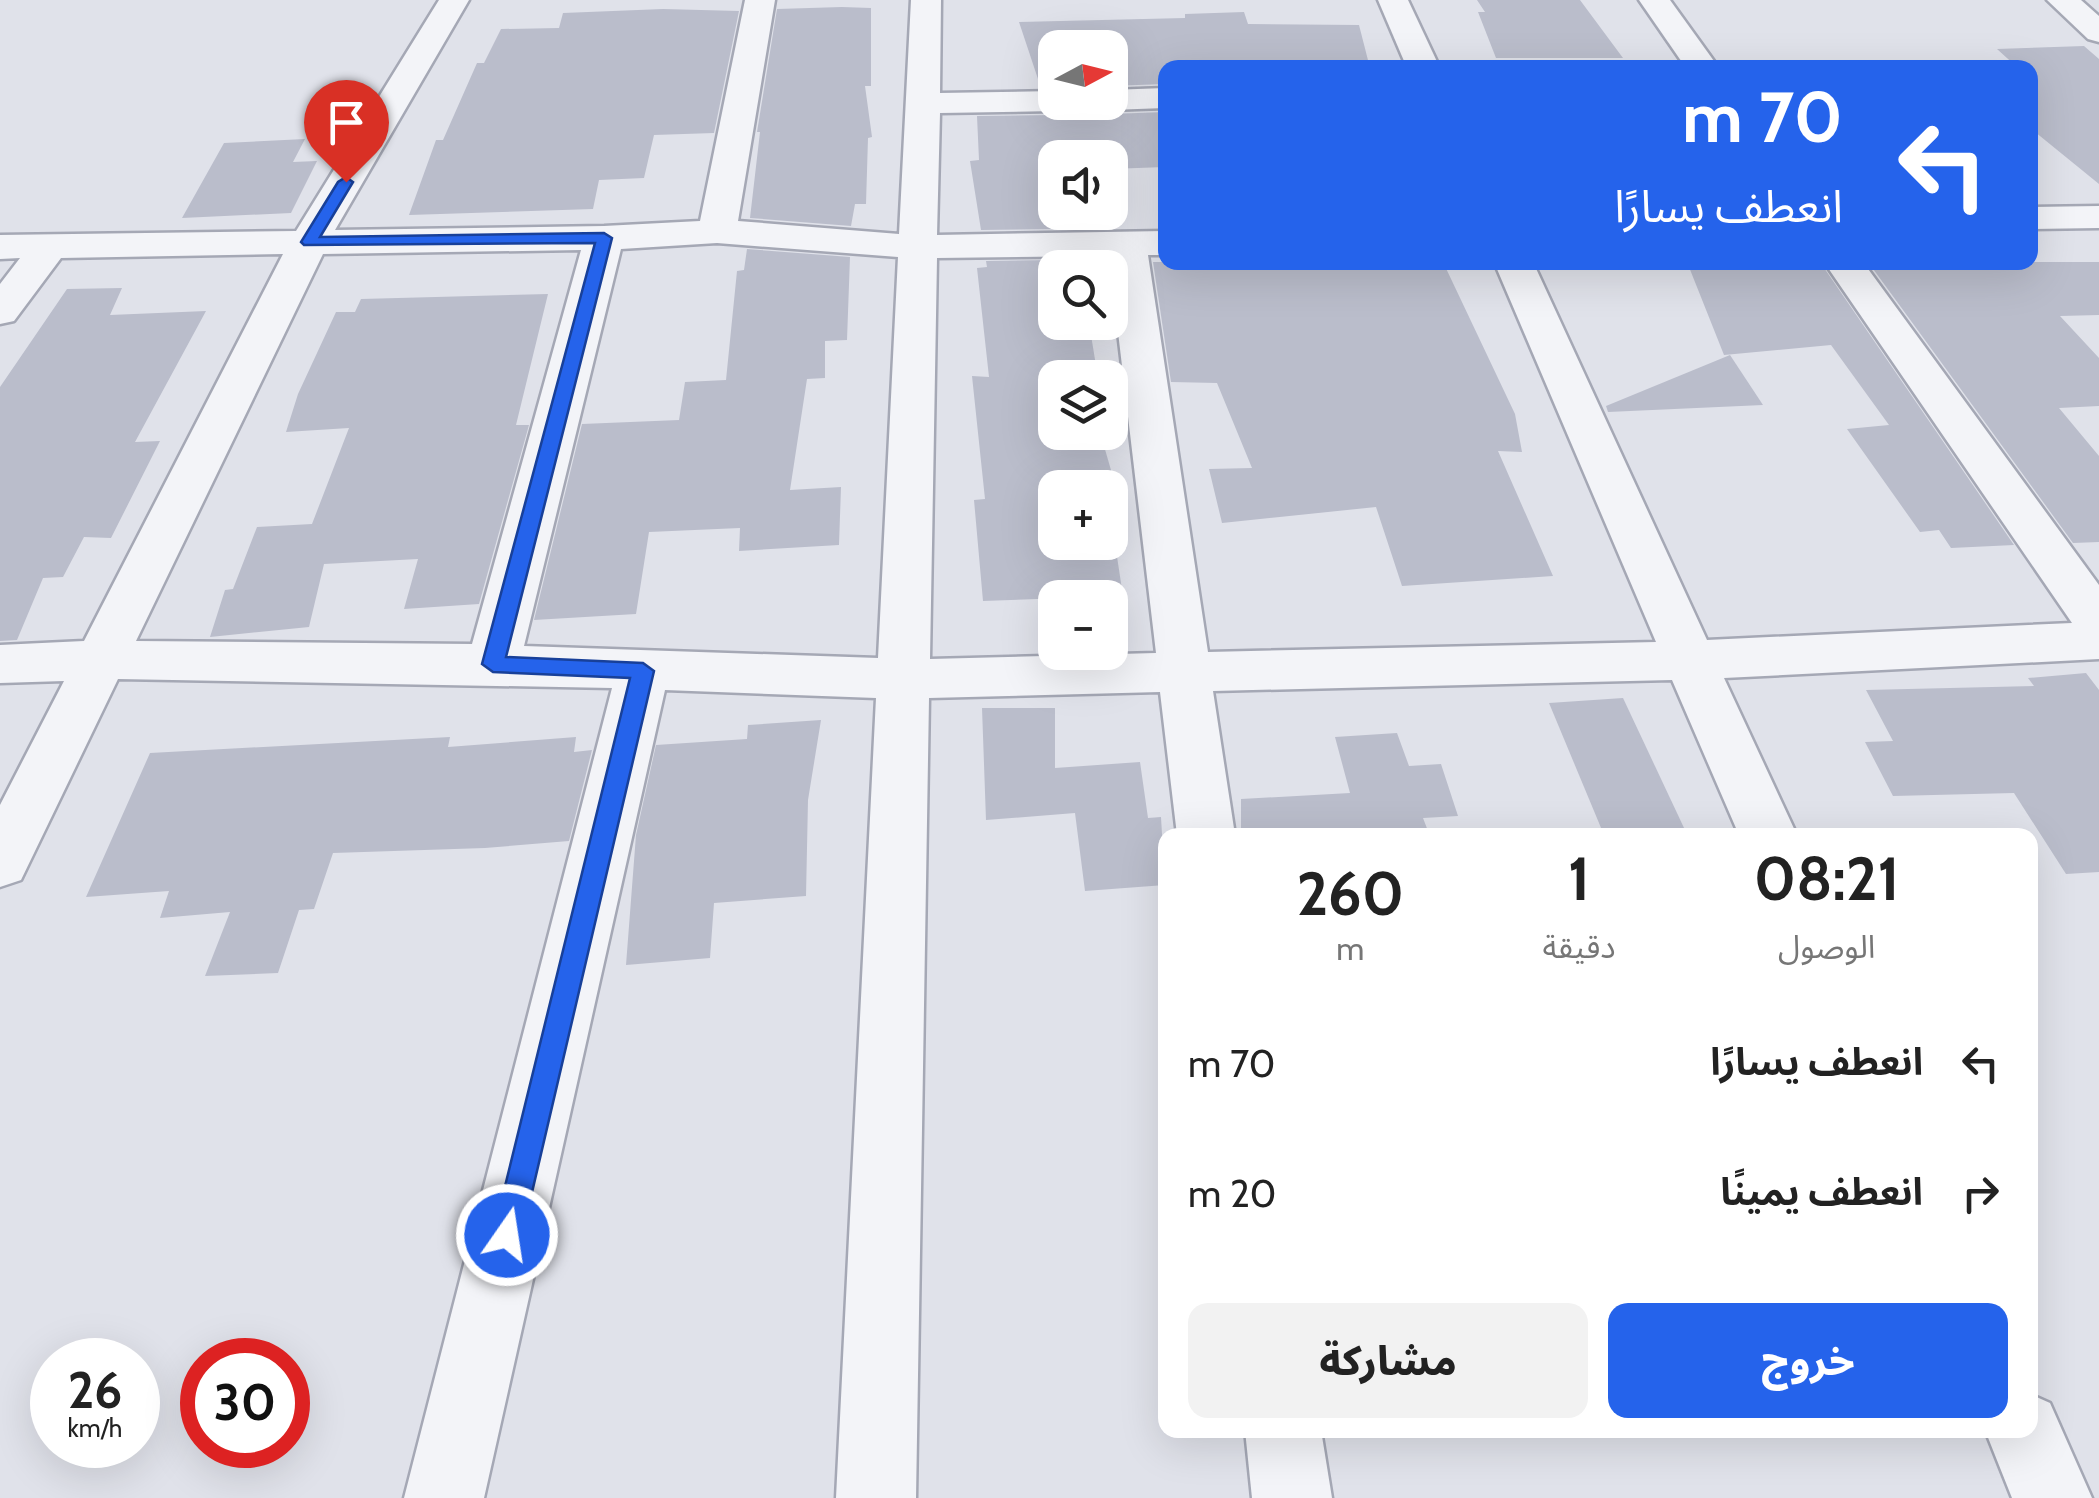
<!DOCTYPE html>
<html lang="ar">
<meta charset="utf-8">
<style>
:root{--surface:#fff;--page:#f2f2f2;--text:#222;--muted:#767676;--accent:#2563eb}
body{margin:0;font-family:Cabin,"Noto Sans Arabic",sans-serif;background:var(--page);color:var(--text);direction:rtl;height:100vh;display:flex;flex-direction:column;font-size:38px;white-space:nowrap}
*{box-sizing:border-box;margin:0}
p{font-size:32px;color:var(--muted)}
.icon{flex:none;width:55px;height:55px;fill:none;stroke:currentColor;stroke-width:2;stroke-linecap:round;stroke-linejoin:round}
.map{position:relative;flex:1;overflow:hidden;direction:ltr}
.drawer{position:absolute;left:1158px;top:828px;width:880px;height:610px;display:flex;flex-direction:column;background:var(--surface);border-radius:20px;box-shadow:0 10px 40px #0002;direction:rtl}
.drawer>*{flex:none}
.top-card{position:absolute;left:1158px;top:60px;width:880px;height:210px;border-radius:20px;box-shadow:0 10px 40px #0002;direction:rtl;background:#2563eb;color:#fff;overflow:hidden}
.needle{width:65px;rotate:83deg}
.tools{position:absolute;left:1038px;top:30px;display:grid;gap:20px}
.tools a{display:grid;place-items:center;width:90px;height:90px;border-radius:20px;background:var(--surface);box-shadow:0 10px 40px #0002;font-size:50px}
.speed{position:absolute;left:30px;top:1338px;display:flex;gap:20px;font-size:50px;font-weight:700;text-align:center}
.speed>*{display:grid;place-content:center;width:130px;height:130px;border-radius:50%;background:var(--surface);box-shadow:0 10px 40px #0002;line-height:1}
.speed small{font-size:25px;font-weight:400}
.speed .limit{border:15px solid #d22;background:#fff;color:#111}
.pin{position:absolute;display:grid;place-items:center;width:85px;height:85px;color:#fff;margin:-102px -42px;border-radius:50% 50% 50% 0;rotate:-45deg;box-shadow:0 0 10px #0007}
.pin .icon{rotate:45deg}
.me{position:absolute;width:110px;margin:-55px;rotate:13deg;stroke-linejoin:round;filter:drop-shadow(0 0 8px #0008)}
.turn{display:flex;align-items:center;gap:35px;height:210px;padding:0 30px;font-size:45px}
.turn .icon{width:130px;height:130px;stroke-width:2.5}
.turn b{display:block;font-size:70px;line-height:85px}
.eta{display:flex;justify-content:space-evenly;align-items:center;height:170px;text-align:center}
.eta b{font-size:60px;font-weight:800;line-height:70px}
.cta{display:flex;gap:20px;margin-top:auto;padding:20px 30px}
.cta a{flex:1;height:115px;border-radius:20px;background:var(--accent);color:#fff;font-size:40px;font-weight:800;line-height:115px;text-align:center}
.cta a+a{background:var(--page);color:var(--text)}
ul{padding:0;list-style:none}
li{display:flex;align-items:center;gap:30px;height:130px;padding:0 30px}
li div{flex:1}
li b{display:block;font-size:38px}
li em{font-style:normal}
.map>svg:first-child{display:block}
.building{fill:#babdcb;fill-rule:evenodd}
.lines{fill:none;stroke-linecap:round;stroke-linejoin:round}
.minor-casing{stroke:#a5a8b5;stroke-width:5}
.minor{fill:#f3f4f8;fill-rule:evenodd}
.route{fill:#2563eb;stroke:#184099;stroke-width:2.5}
</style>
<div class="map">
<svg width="2099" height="1498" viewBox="0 0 2099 1498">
<rect width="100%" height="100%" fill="#e0e2ea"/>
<g class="building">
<polygon points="1477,0 1580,0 1623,58 1496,58 1478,12 1485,12"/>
<polygon points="842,7 871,8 871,86 865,86 872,137 868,138 866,204 855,204 851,226 750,218 760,132 757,132 777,9"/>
<polygon points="663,9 739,11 714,133 654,135 644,178 599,180 593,209 409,215 436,140 443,140 477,63 484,63 501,29 559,28 563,13"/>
<polygon points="1244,12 1248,24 1359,25 1370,68 1165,68 1165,84 1110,86 1110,48 1055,48 1055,87 1041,88 1019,22 1185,18 1185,14"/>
<polygon points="2084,46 2099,59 2099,184 2030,128 2030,68 2018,68 1997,49"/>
<polygon points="1074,102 1091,102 1110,114 1165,112 1165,167 1110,169 1110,158 1055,158 1055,229 981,230 970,161 979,160 977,116 1056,115 1068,112"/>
<polygon points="305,139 293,162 317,161 291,213 182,218 224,143"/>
<polygon points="747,249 850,257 847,340 825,341 825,378 807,379 790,490 841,487 839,545 739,551 740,528 649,532 636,614 534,620 582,424 679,420 685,382 726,380 737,271 744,270"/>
<path d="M1055 260V322H1110V296L1114 329 1091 335 1098 378H1055V432H1100L1117 491 1127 548 1116 550 1123 596 983 601 974 500 985 499 972 376 989 377 977 268 987 267 986 261ZM1055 488H1110V542H1055Z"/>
<polygon points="1153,262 1443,262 1515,414 1522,452 1498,451 1553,576 1402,586 1376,507 1222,523 1209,469 1252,468 1217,383 1171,382"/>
<polygon points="1705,262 1820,262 2014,545 1951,548 1939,530 1920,532 1847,429 1889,425 1831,345 1724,355 1689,267 1708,267"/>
<polygon points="1868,262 2099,262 2099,315 2060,316 2099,358 2099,406 2059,408 2099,456 2099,542 2073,543"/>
<polygon points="122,288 110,315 206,311 135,442 160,441 111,538 84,537 63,577 43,578 17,640 0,641 0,387 67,289"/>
<polygon points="548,294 516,425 529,425 479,604 404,609 418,559 324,564 309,627 210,637 225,590 233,589 257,527 312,524 349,428 286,432 298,394 336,312 355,312 361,299"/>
<polygon points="1730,355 1763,405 1608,412 1606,406"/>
<polygon points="2086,673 2099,690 2099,872 2066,874 2014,793 1893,796 1865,742 1893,741 1866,690 2034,686 2028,678"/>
<polygon points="1623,698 1685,830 1604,835 1549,703"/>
<polygon points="982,708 1055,708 1055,768 1140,762 1148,818 1161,817 1165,885 1085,891 1075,813 986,820"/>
<polygon points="821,720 808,800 806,896 714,903 710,958 626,965 636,835 656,745 747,739 748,725"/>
<polygon points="1397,733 1409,766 1441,764 1458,816 1423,818 1428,831 1241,835 1241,799 1350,793 1335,737"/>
<polygon points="450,737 448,747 576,737 574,752 592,750 569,841 485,848 333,853 314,909 299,910 278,973 205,976 230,912 160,918 169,891 86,897 150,753"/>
</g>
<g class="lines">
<defs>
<g id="minor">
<path d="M439 0H469L335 230 604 226 700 221 745 0H775L738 221 899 234 911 0H941L940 93 1055 91V102H1071L1067 108 1055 111 940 113 937 235 1165 231V255H1148L1208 652 1656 642 1494 262H1533L1707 640 2072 623 1824 262H1863L2099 585V659L1724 678 1797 835H1739L1672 680 1213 691 1235 835H1177L1160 692 929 698 916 1498H836L876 698 665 690 484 1498H404L612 688 118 679 21 880 0 887V805L64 681 0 683V645L84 641 283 254 61 258 14 321 0 324V284L20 258 0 259V235L296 231ZM717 243 898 257 878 658 524 646 621 249ZM581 250 472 644 136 641 323 254ZM1109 256 1156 653 930 659 937 258Z"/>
<polygon points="1378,0 1408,0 1440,68 1407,68"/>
<polygon points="1639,0 1670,0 1719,68 1686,68"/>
<polygon points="2047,0 2081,0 2099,16 2099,42 2088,39"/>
<polygon points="1165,88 1165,108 1110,110 1095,102 1110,102 1110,90"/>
<polygon points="2099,206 2099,228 2030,229 2030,207"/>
<polygon points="2030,1394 2050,1403 2092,1498 2012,1498 1985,1430 2030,1430"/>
<polygon points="1245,1430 1321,1430 1332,1498 1252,1498"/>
</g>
</defs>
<use href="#minor" class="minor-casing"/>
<use href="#minor" class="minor"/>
</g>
<polygon class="route" points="346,177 353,182 320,237 604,233 612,238 506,657 643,663 654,671 522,1235 518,1245 507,1249 497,1245 493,1235 630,678 493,672 482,664 595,243 304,245 301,242 338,182"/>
</svg>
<div class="tools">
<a><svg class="needle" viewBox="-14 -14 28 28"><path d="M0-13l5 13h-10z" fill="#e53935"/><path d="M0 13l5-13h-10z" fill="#767676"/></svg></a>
<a><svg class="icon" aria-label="sound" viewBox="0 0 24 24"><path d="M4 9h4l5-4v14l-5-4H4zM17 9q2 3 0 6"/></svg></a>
<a><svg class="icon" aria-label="search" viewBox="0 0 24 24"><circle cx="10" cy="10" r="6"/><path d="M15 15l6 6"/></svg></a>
<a><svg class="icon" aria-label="layers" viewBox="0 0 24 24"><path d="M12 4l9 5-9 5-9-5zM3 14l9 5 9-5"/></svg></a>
<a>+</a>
<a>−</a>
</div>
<div class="speed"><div>26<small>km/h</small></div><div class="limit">30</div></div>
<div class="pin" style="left:346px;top:182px;background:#d93025"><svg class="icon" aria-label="arrive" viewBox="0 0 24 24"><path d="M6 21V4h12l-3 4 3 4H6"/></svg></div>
<svg class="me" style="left:507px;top:1235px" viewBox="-20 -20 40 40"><circle r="17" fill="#2563eb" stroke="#fff" stroke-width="3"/><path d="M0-11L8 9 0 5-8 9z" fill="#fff"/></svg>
<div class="top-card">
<div class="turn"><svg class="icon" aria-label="left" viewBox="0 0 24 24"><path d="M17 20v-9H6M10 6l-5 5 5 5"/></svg><div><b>70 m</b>انعطف يسارًا</div></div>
</div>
<section class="drawer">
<div class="eta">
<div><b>08:21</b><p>الوصول</p></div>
<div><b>1</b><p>دقيقة</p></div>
<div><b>260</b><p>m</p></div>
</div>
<ul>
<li><svg class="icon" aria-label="left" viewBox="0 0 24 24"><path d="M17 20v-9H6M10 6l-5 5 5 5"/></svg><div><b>انعطف يسارًا</b></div><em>70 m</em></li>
<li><svg class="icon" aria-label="right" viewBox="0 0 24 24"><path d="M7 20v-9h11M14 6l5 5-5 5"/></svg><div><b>انعطف يمينًا</b></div><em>20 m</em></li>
</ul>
<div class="cta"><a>خروج</a><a>مشاركة</a></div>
</section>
</div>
